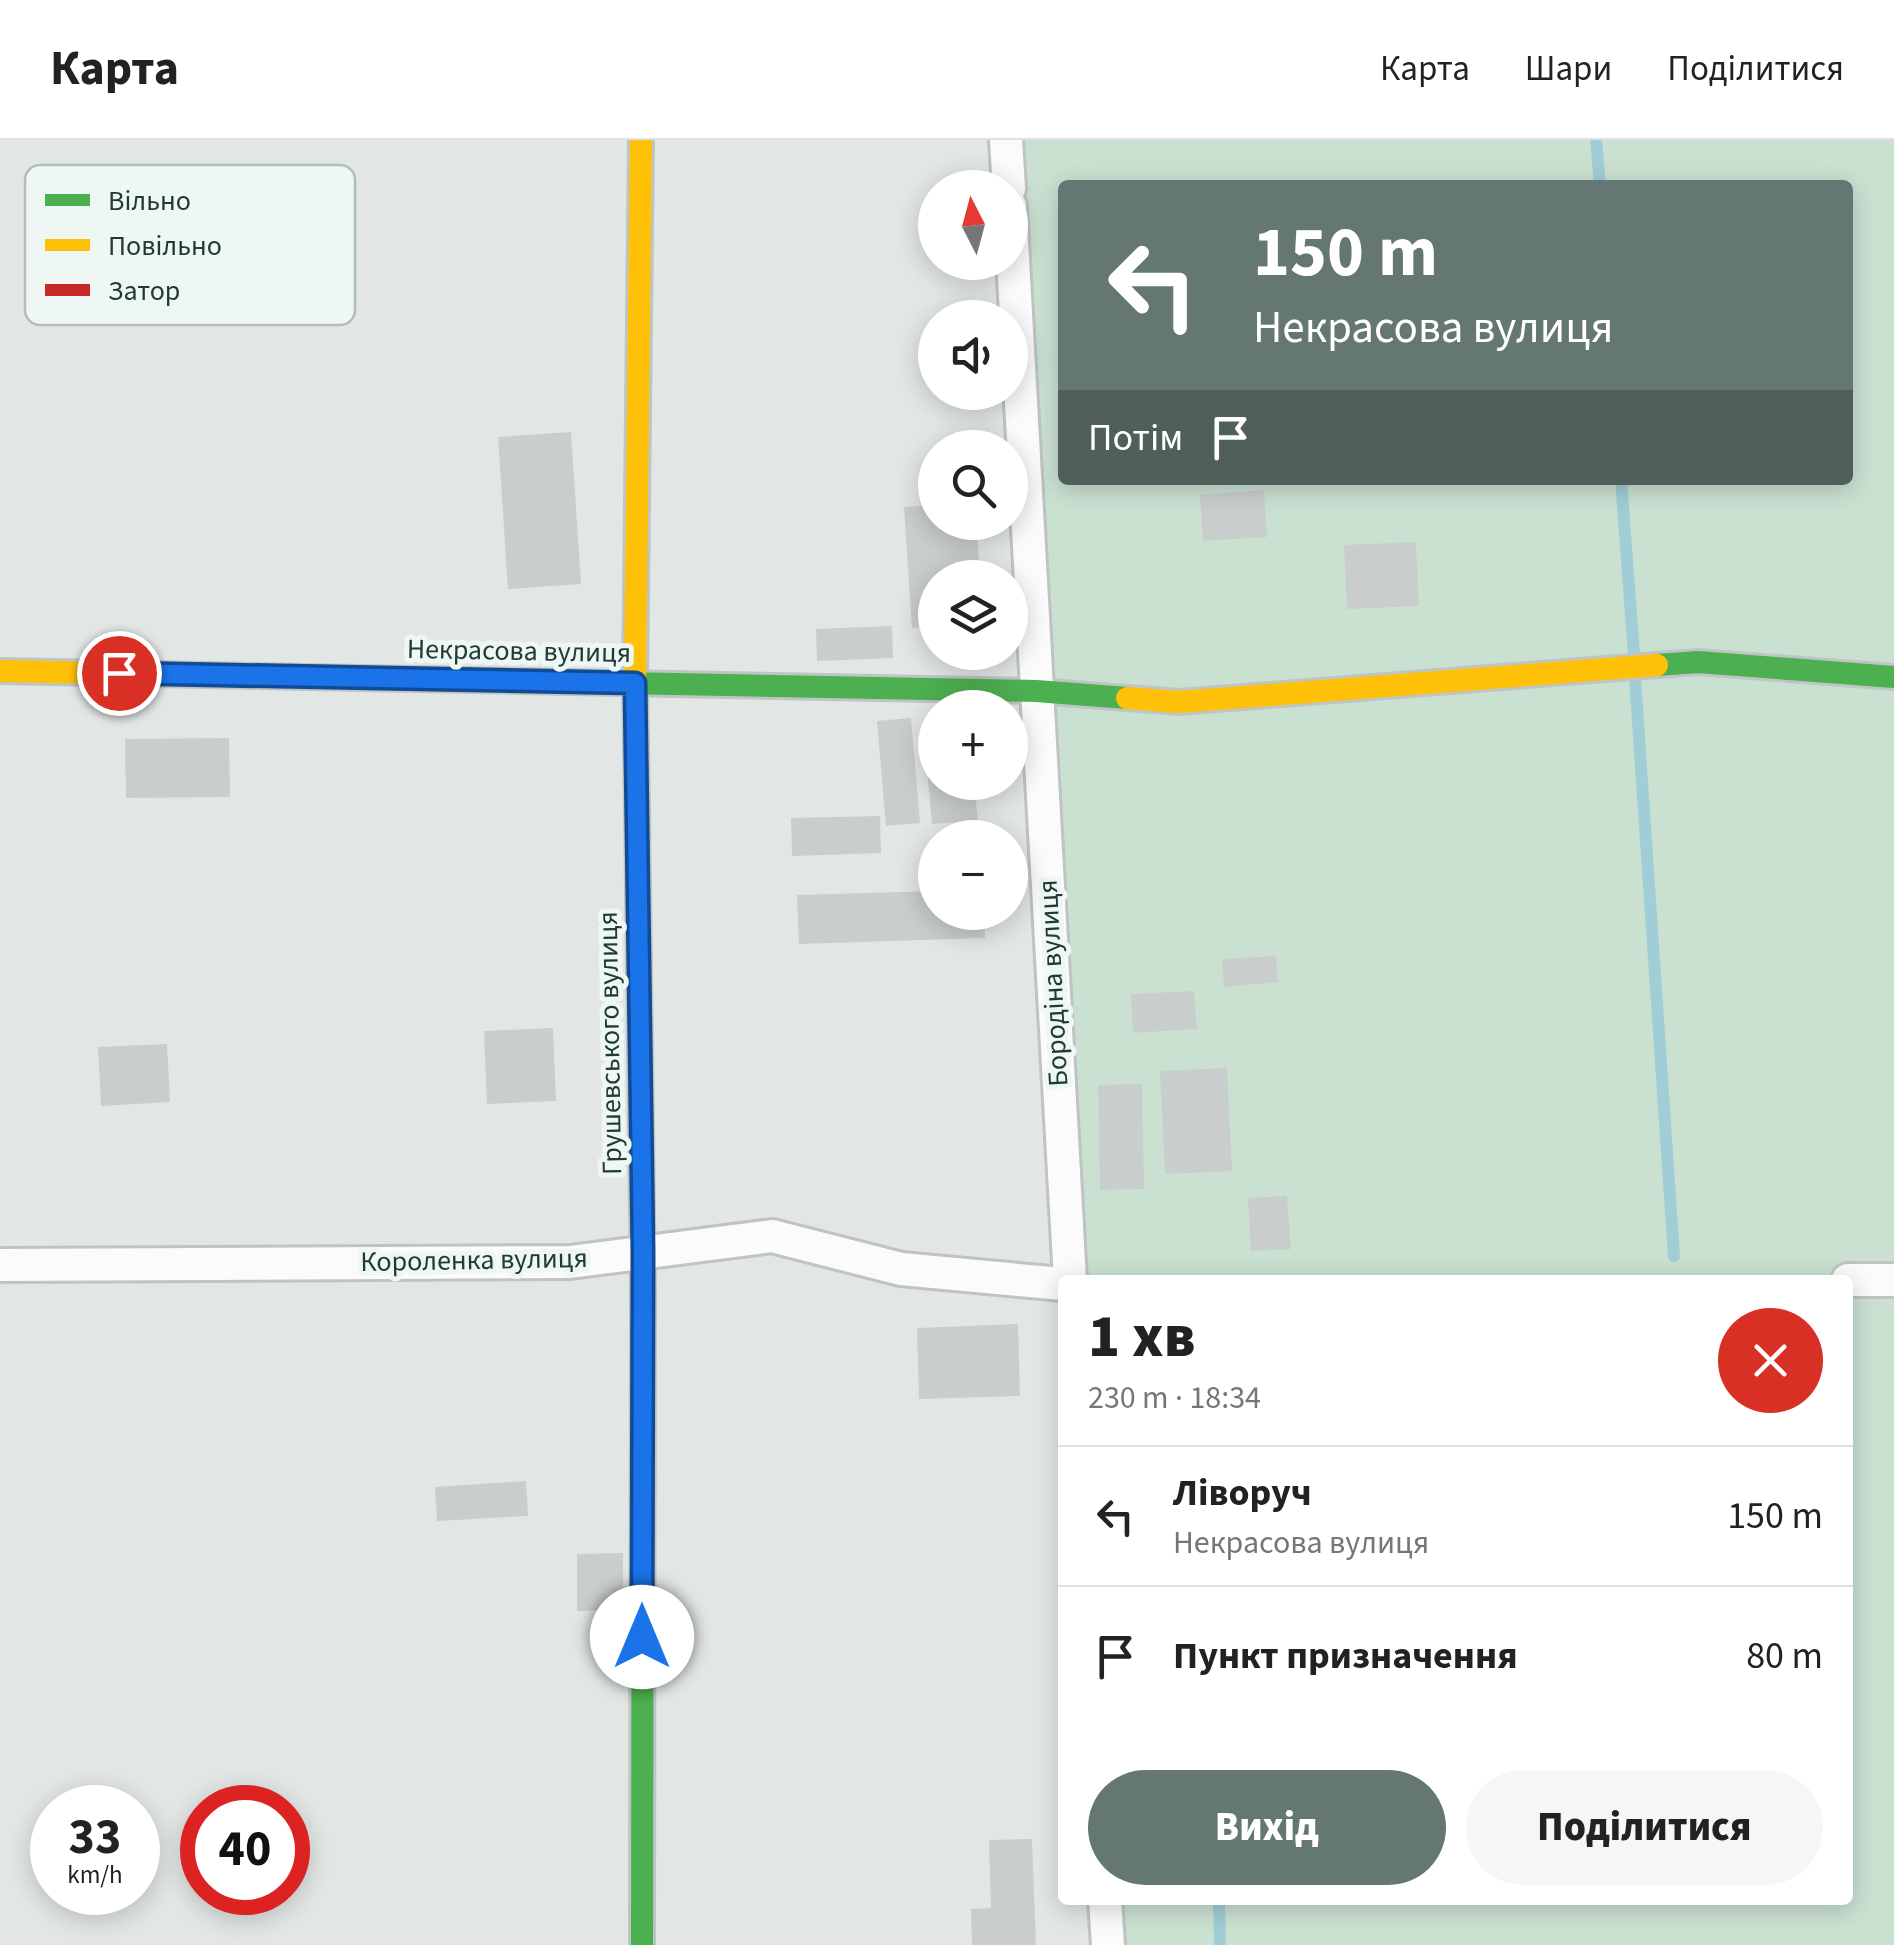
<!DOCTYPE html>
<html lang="uk">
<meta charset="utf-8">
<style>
:root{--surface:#fff;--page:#f6f6f6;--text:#222;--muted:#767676;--line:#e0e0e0;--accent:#647773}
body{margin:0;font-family:"Source Sans 3",sans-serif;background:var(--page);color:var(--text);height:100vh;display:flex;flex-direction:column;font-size:38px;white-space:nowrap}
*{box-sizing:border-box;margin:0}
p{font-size:32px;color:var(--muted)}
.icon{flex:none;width:55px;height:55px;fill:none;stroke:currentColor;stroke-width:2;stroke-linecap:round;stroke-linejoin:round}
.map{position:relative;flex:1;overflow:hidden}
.drawer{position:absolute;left:1058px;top:1135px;width:795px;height:630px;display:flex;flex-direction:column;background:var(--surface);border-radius:10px;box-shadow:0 5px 25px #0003}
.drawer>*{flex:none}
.banner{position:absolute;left:1058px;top:40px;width:795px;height:305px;border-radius:10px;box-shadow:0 5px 25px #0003;background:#647773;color:#fff;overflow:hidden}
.needle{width:65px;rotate:354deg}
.fabs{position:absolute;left:918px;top:30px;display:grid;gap:20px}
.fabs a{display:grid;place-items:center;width:110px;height:110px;border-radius:50%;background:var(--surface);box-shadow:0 5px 25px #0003;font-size:50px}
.speed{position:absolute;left:30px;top:1645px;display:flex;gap:20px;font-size:50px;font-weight:700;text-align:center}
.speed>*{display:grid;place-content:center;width:130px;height:130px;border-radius:50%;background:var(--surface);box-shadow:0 5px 25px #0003;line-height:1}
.speed small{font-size:25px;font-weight:400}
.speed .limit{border:15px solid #d22;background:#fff;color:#111}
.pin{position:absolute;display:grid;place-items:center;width:85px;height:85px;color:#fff;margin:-42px;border:5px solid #fff;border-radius:50%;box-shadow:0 2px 10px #0007}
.me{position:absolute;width:110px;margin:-55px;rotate:0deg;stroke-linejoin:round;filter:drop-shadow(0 0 8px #0008)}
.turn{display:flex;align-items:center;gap:35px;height:210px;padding:0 30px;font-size:45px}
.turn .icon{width:130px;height:130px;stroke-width:2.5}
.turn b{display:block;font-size:70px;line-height:85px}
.then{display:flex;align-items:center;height:95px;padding:0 30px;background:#0003;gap:20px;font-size:38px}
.round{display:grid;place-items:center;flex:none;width:105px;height:105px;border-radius:52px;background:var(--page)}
.headline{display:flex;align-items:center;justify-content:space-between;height:170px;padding:0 30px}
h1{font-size:60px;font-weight:800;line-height:75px}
.cta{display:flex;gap:20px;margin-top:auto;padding:20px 30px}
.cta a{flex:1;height:115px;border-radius:60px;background:var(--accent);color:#fff;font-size:40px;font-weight:800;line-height:115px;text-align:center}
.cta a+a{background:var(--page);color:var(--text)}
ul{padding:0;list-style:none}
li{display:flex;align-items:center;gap:30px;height:140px;padding:0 30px;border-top:2px solid var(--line)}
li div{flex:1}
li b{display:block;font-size:38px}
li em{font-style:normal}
header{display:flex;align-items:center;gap:60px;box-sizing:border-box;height:140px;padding:0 50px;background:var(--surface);border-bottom:2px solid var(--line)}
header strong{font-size:48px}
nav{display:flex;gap:55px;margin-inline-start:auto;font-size:35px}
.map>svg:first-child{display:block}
.green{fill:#cae1d2;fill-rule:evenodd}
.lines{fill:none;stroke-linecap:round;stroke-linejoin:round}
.stream{stroke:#a1cdd7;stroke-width:12}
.building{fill:#c9cecc}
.street-casing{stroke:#bfc4c2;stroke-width:38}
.fast-casing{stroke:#bec5c3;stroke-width:28}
.slow-casing{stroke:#bec5c3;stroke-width:28}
.jam-casing{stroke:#bec5c3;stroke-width:28}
.street{stroke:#fbfbfb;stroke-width:32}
.fast{stroke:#4caf50;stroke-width:22}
.slow{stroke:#ffc107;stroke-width:22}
.jam{stroke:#c62828;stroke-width:22}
.route-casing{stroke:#114b97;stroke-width:25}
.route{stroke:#1a73e8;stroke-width:18}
.labels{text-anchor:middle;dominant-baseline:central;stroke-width:10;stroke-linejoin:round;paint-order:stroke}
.street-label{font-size:28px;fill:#203b35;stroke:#eff7f4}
.key{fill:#eff7f4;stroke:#b1bfbb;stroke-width:2.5}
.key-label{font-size:28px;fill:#203b35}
</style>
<header>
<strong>Карта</strong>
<nav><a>Карта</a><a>Шари</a><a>Поділитися</a></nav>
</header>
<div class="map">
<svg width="1894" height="1805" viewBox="0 0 1894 1805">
<rect width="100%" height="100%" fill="#e2e7e5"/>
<path class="green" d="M1013 0H1894V1805H1108L1105 1760H1848V1140H1070ZM1062 45H1848V340H1062Z"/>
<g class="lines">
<g class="stream">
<polyline points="1596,0 1600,45"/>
<polyline points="1621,340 1634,515"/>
<polyline points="1635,538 1674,1116"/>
<polyline points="1219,1760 1220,1805"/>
</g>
</g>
<g class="building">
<polygon points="571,292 581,444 508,449 498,297"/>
<polygon points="1264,350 1267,397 1203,401 1200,355"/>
<polygon points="935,365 935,382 976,382 980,438 935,438 935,486 912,488 904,367"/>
<polygon points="1416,402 1419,466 1347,469 1344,405"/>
<polygon points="892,486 893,518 817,521 816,489"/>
<polygon points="911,578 920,683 886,686 877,581"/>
<polygon points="935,583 935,642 974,642 978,681 932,684 923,584"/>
<polygon points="229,598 230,657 126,658 125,599"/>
<polygon points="880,676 881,713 792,716 791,678"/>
<polygon points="935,751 935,772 984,772 985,798 799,804 797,755"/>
<polygon points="1276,816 1278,842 1224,847 1222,819"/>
<polygon points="1194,851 1197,889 1133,893 1131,854"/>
<polygon points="553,888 556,961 487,964 484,891"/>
<polygon points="167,904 170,962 101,966 98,907"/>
<polygon points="1227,928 1232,1031 1165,1034 1160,931"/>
<polygon points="1142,944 1144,1049 1100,1050 1098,945"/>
<polygon points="1287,1056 1291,1109 1251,1111 1248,1058"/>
<polygon points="1018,1184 1020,1256 919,1259 917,1188"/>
<polygon points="526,1341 528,1376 437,1381 435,1347"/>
<polygon points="623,1413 623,1470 577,1471 577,1414"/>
<polygon points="1032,1699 1036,1805 972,1805 971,1769 991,1768 989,1700"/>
</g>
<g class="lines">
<defs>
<g id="street">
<polyline points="1006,0 1009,48"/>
<polyline points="1010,66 1070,1140"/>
<polyline points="0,1125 570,1122 772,1096 901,1129 1062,1144"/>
<polyline points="1848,1140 1894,1140"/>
<polyline points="1105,1760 1108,1805"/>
</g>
<g id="fast">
<polyline points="1657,525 1698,522 1894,537"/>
<polyline points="520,541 1036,551 1127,558"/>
<polyline points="642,1805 643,1150"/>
</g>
<g id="slow">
<polyline points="0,531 520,541"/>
<polyline points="1127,558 1179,562 1657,525"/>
<polyline points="637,669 635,543 641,0"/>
</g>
<polyline id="jam" points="637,669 643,1150"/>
</defs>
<use href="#street" class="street-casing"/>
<use href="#fast" class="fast-casing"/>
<use href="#slow" class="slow-casing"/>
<use href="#jam" class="jam-casing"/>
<use href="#street" class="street"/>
<use href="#fast" class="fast"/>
<use href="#slow" class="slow"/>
<use href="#jam" class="jam"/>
</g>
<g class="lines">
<defs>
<polyline id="route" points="119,533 635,543 643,1113 642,1497"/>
</defs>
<use href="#route" class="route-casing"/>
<use href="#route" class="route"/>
</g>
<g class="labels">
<g class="street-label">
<text transform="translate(519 511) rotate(1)">Некрасова вулиця</text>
<text transform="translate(1053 843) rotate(-93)">Бородіна вулиця</text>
<text transform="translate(610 903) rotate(-91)">Грушевського вулиця</text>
<text transform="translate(474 1120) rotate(-1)">Короленка вулиця</text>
</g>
</g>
<rect x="25" y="25" width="330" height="160" rx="15" class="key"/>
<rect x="45" y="54" width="45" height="12" fill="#4caf50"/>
<rect x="45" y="99" width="45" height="12" fill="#ffc107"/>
<rect x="45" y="144" width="45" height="12" fill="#c62828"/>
<g class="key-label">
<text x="108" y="70">Вільно</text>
<text x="108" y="115">Повільно</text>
<text x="108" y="160">Затор</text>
</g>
</svg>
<div class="fabs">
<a><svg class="needle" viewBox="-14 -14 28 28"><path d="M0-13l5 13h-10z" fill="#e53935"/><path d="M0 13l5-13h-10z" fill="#767676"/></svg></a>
<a><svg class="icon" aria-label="sound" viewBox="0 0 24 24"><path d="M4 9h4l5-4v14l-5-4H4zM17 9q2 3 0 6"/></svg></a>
<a><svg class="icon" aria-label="search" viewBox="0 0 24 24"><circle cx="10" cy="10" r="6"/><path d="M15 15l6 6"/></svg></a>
<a><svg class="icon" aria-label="layers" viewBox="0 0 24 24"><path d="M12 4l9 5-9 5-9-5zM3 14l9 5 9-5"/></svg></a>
<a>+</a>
<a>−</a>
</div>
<div class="speed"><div>33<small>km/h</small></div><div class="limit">40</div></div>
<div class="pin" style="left:119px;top:533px;background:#d93025"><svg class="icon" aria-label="arrive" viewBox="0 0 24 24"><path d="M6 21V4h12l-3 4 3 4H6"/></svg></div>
<svg class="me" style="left:642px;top:1497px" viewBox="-20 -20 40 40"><circle r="19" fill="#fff"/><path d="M0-13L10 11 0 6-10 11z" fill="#1a73e8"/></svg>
<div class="banner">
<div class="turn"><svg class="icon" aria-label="left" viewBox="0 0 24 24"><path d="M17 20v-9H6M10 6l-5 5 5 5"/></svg><div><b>150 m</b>Некрасова вулиця</div></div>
<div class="then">Потім<svg class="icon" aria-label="arrive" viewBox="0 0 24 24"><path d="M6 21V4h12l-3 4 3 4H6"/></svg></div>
</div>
<section class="drawer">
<div class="headline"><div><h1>1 хв</h1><p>230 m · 18:34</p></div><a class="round" style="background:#d93025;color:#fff"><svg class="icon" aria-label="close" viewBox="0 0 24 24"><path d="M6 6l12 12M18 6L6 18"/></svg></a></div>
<ul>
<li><svg class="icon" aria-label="left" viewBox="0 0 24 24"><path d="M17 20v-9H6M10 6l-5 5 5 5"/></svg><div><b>Ліворуч</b><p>Некрасова вулиця</p></div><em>150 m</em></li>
<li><svg class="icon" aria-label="arrive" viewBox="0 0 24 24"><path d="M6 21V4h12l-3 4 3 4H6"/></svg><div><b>Пункт призначення</b></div><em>80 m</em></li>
</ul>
<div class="cta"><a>Вихід</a><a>Поділитися</a></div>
</section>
</div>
